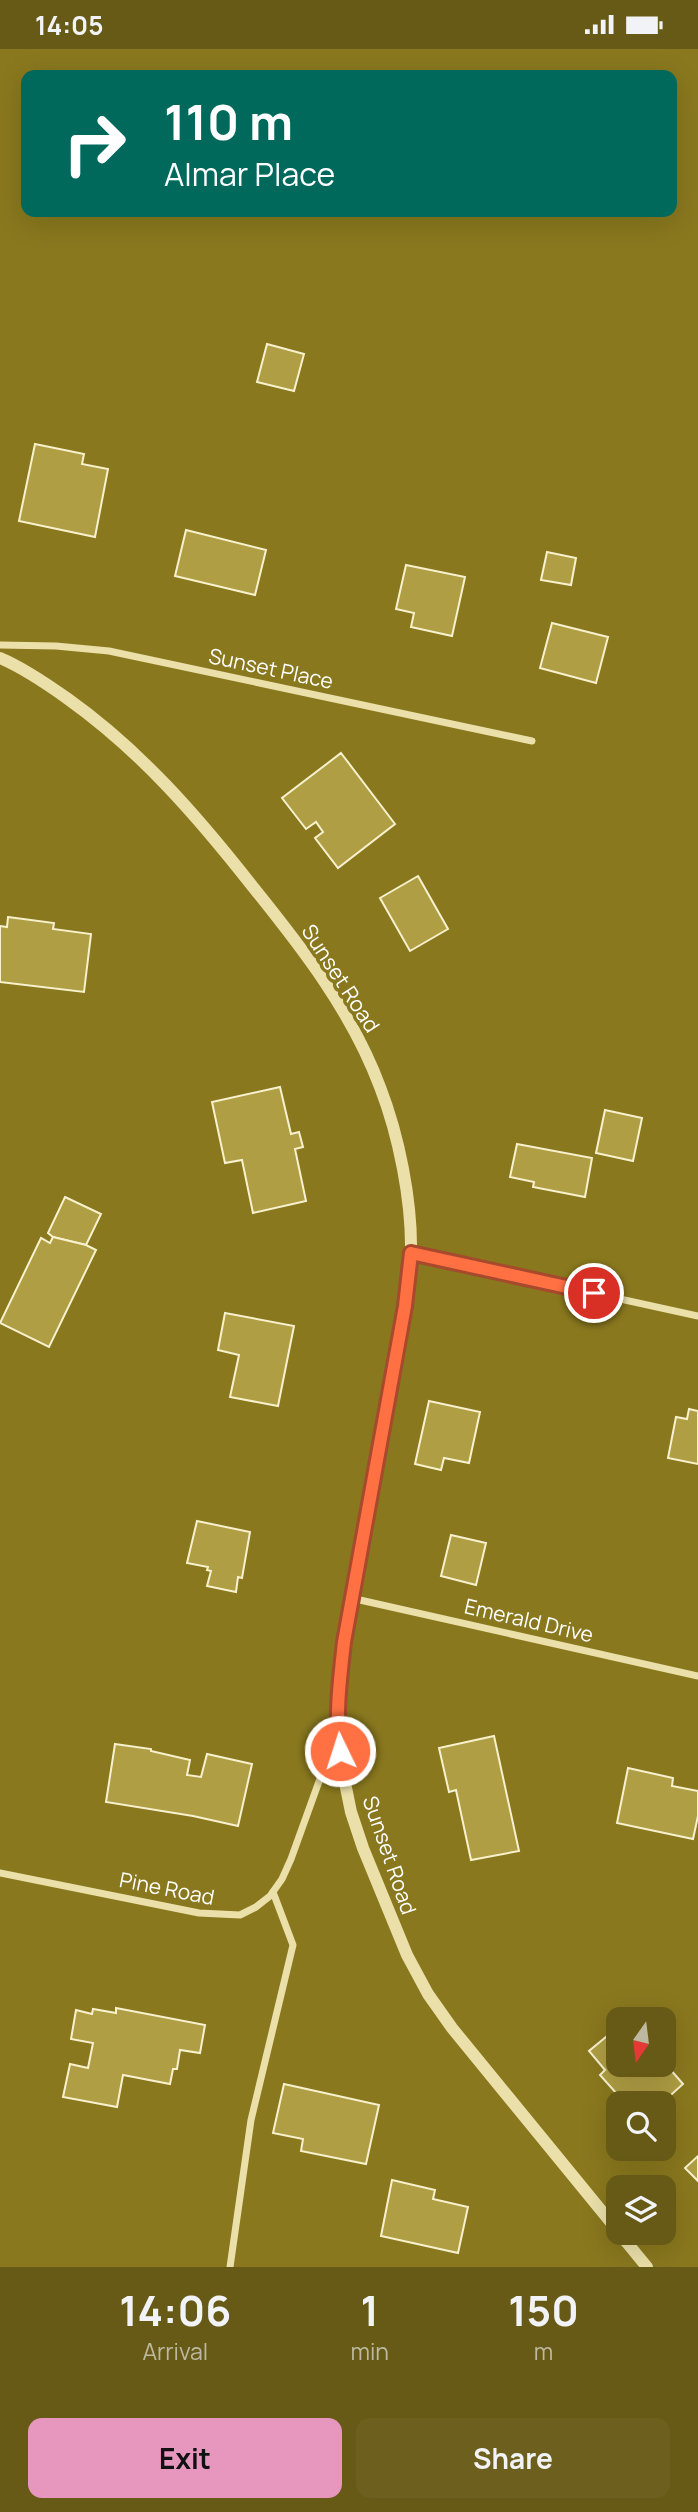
<!DOCTYPE html>
<style>
:root{--surface:#675a16;--page:#6d601f;--text:#f1f3f6;--muted:#bdb9a1;--accent:#e797bd}
body{margin:0;font-family:Manrope,sans-serif;background:var(--page);color:var(--text);height:100vh;display:flex;flex-direction:column;font-size:26px;white-space:nowrap}
*{box-sizing:border-box;margin:0}
p{font-size:23px;color:var(--muted)}
.icon{flex:none;width:38px;height:38px;fill:none;stroke:currentColor;stroke-width:2;stroke-linecap:round;stroke-linejoin:round}
.map{position:relative;height:2218px;overflow:hidden}
.side{display:flex;flex-direction:column;background:var(--surface);flex:1}
.side>*{flex:none}
.top-card{position:absolute;left:21px;top:21px;width:656px;height:147px;border-radius:14px;box-shadow:0 7px 28px #0002;background:#00695c;color:#fff;overflow:hidden}
.needle{width:46px;rotate:194deg}
.fabs{position:absolute;left:606px;top:1958px;display:grid;gap:14px}
.fabs a{display:grid;place-items:center;width:70px;height:70px;border-radius:14px;background:var(--surface);box-shadow:0 7px 28px #0002;font-size:35px}
.pin{position:absolute;display:grid;place-items:center;width:60px;height:60px;color:#fff;margin:-30px;border:4px solid #fff;border-radius:50%;box-shadow:0 2px 7px #0007}
.me{position:absolute;width:77px;margin:-38px;rotate:356deg;stroke-linejoin:round;filter:drop-shadow(0 0 5px #0008)}
.turn{display:flex;align-items:center;gap:24px;height:147px;padding:0 28px;font-size:32px}
.turn .icon{width:91px;height:91px;stroke-width:2.5}
.turn b{display:block;font-size:49px;line-height:60px}
.eta{display:flex;justify-content:space-evenly;align-items:center;height:119px;text-align:center}
.eta b{font-size:42px;font-weight:700;line-height:49px}
.action{display:flex;gap:14px;margin-top:auto;padding:14px 28px}
.action a{flex:1;height:80px;border-radius:14px;background:var(--accent);color:#111;font-size:28px;font-weight:700;line-height:80px;text-align:center}
.action a+a{background:var(--page);color:var(--text)}
.status{display:flex;justify-content:space-between;align-items:center;height:49px;padding:0 35px;background:var(--surface);direction:ltr}
.status svg{height:19px;fill:currentColor}
.map>svg:first-child{display:block}
.building{fill:#af9e43;stroke:#f8f1ce;stroke-width:2}
.lines{fill:none;stroke-linecap:round;stroke-linejoin:round}
.minor{stroke:#ebe0a9;stroke-width:7}
.tertiary{stroke:#ebe0a9;stroke-width:12}
.route-casing{stroke:#a6492c;stroke-width:18}
.route{stroke:#ff7043;stroke-width:12}
.labels{text-anchor:middle;dominant-baseline:central;stroke-width:7;stroke-linejoin:round;paint-order:stroke}
.street-label{font-size:21px;fill:#fff;stroke:#89781e}
</style>
<div class="status"><b>14:05</b><svg viewBox="0 0 49 12"><path d="M0 12V9h3v3zM5 12V6h3v6zM10 12V3h3v9zM15 12V0h3v12zM26 1h20v11H26zM47 4h2v5h-2z"/></svg></div>
<div class="map">
<svg width="698" height="2218" viewBox="0 0 698 2218">
<rect width="100%" height="100%" fill="#89781e"/>
<g class="building">
<polygon points="267,295 304,305 294,342 257,333"/>
<polygon points="35,395 84,405 82,415 108,420 95,488 19,472"/>
<polygon points="186,481 266,501 255,546 175,527"/>
<polygon points="547,503 576,509 571,536 541,531"/>
<polygon points="406,516 465,528 452,587 411,578 414,564 396,560"/>
<polygon points="552,574 608,588 596,634 540,619"/>
<polygon points="341,704 395,775 338,819 315,789 323,783 316,773 306,780 282,749"/>
<polygon points="418,827 448,880 410,902 380,849"/>
<polygon points="8,868 54,874 53,880 91,885 84,943 0,933 0,877 7,878"/>
<polygon points="280,1038 291,1085 299,1083 303,1098 295,1100 306,1152 253,1164 242,1111 225,1114 212,1053"/>
<polygon points="605,1061 642,1069 633,1112 596,1104"/>
<polygon points="517,1095 592,1109 585,1148 533,1138 534,1133 510,1128"/>
<polygon points="65,1148 101,1165 86,1196 53,1188 48,1184"/>
<polygon points="53,1188 86,1196 96,1201 49,1298 0,1274 41,1189 50,1194"/>
<polygon points="225,1264 294,1277 278,1357 230,1348 239,1306 218,1301"/>
<polygon points="429,1352 480,1363 469,1414 444,1409 441,1421 415,1415"/>
<polygon points="689,1360 698,1362 698,1415 668,1409 676,1368 687,1370"/>
<polygon points="197,1472 250,1483 242,1529 238,1528 236,1543 207,1537 211,1522 207,1521 208,1518 187,1514"/>
<polygon points="451,1486 486,1494 476,1536 441,1527"/>
<polygon points="494,1687 519,1802 471,1811 456,1741 449,1743 439,1699"/>
<polygon points="115,1695 151,1700 151,1702 190,1711 187,1726 201,1728 207,1705 252,1715 238,1777 193,1767 106,1753"/>
<polygon points="628,1719 673,1729 672,1737 698,1742 698,1767 693,1790 617,1774"/>
<polygon points="116,1959 205,1976 200,2004 180,2001 177,2020 173,2020 170,2035 123,2026 117,2058 63,2048 70,2015 88,2019 93,1994 71,1990 76,1961 92,1965 93,1960 116,1964"/>
<polygon points="618,1978 618,2016 663,2016 663,2012 683,2035 662,2054 625,2054 600,2026 605,2021 589,2002"/>
<polygon points="284,2035 379,2056 366,2115 301,2102 303,2090 273,2084"/>
<polygon points="698,2107 698,2132 685,2119"/>
<polygon points="392,2131 435,2141 433,2150 468,2158 458,2204 381,2187"/>
</g>
<g class="lines">
<g class="minor">
<polyline points="0,596 56,597 109,602 532,692"/>
<polyline points="411,1204 698,1267"/>
<polyline points="351,1549 698,1627"/>
<polyline points="0,1824 199,1864 240,1866 256,1858 270,1847 282,1830 291,1810 335,1688"/>
<polyline points="230,2218 251,2071 293,1896 273,1843"/>
</g>
<g class="tertiary">
<path d="M0 609C24 619 47 635 68 650 141 702 198 768 253 838 303 900 352 963 380 1038 399 1087 412 1152 411 1204 411 1222 407 1240 405 1257L344 1593 339 1640 337 1681 343 1724 351 1763 363 1799 407 1906 428 1945 452 1979 618 2182"/>
<polyline points="619,2184 647,2218"/>
</g>
</g>
<g class="lines">
<defs>
<path id="route" d="M340 1702C335 1666 340 1630 344 1593L405 1257 411 1204 594 1244"/>
</defs>
<use href="#route" class="route-casing"/>
<use href="#route" class="route"/>
</g>
<g class="labels">
<g class="street-label">
<text transform="translate(271 619) rotate(12)">Sunset Place</text>
<text transform="translate(341 929) rotate(57)">Sunset Road</text>
<text transform="translate(529 1571) rotate(13)">Emerald Drive</text>
<text transform="translate(390 1806) rotate(71)">Sunset Road</text>
<text transform="translate(167 1839) rotate(11)">Pine Road</text>
</g>
</g>
</svg>
<div class="fabs">
<a><svg class="needle" viewBox="-14 -14 28 28"><path d="M0-13l5 13h-10z" fill="#e53935"/><path d="M0 13l5-13h-10z" fill="#bdb9a1"/></svg></a>
<a><svg class="icon" aria-label="search" viewBox="0 0 24 24"><circle cx="10" cy="10" r="6"/><path d="M15 15l6 6"/></svg></a>
<a><svg class="icon" aria-label="layers" viewBox="0 0 24 24"><path d="M12 4l9 5-9 5-9-5zM3 14l9 5 9-5"/></svg></a>
</div>
<div class="pin" style="left:594px;top:1244px;background:#d93025"><svg class="icon" aria-label="arrive" viewBox="0 0 24 24"><path d="M6 21V4h12l-3 4 3 4H6"/></svg></div>
<svg class="me" style="left:340px;top:1702px" viewBox="-20 -20 40 40"><circle r="17" fill="#ff7043" stroke="#fff" stroke-width="3"/><path d="M0-11L8 9 0 5-8 9z" fill="#fff"/></svg>
<div class="top-card">
<div class="turn"><svg class="icon" aria-label="right" viewBox="0 0 24 24"><path d="M7 20v-9h11M14 6l5 5-5 5"/></svg><div><b>110 m</b>Almar Place</div></div>
</div>
</div>
<section class="side">
<div class="eta">
<div><b>14:06</b><p>Arrival</p></div>
<div><b>1</b><p>min</p></div>
<div><b>150</b><p>m</p></div>
</div>
<div class="action"><a>Exit</a><a>Share</a></div>
</section>
